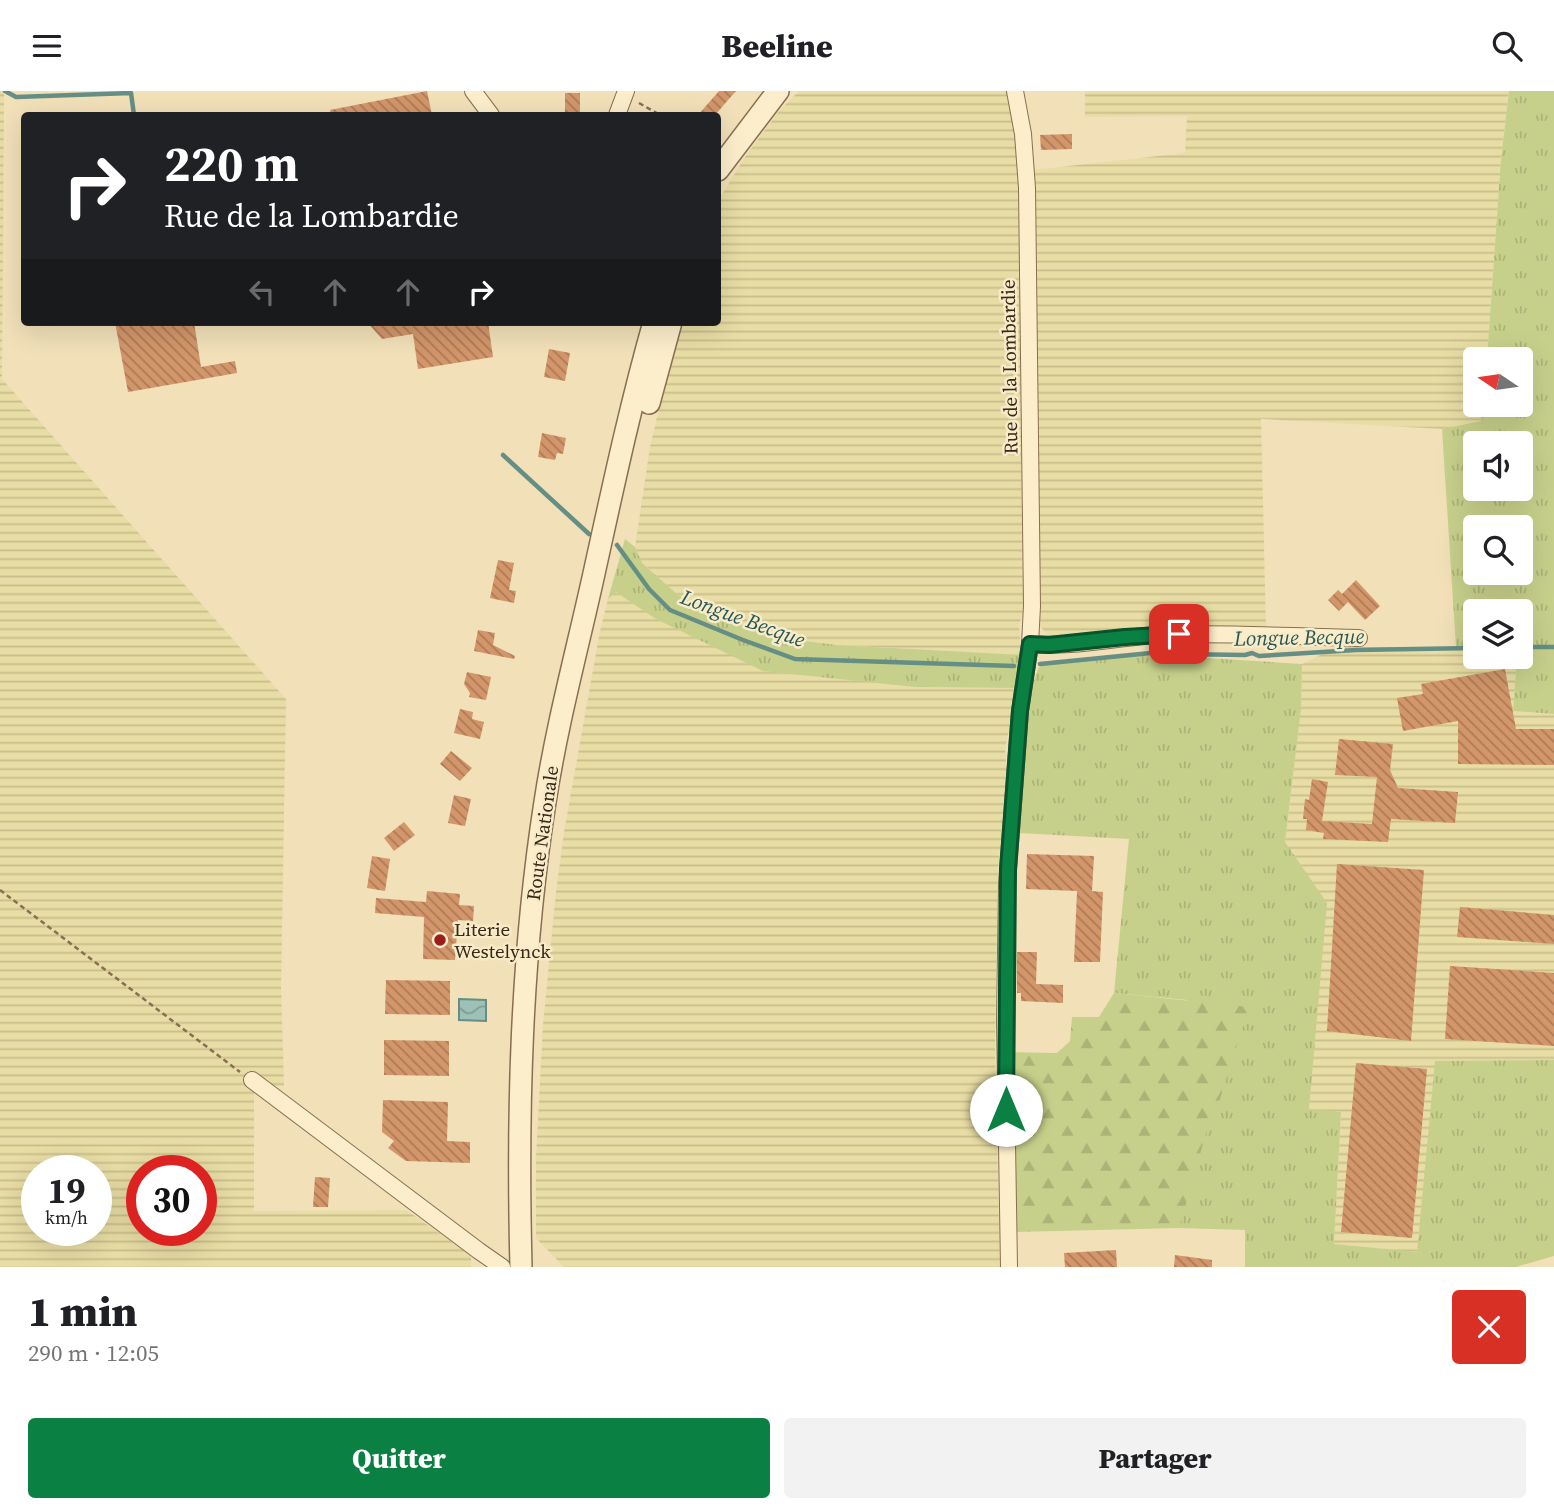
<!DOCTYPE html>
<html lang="fr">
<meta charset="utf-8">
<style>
:root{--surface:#fff;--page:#f2f2f2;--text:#202124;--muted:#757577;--accent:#0b8043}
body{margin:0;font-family:"Source Serif 4",serif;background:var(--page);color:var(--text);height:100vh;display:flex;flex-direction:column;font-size:26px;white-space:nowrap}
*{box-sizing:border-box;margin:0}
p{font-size:23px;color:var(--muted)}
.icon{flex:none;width:38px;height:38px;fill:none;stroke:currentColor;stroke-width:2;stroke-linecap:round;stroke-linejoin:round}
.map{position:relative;height:1176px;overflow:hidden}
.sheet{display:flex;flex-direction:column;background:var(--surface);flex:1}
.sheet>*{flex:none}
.banner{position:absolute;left:21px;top:21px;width:700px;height:214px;border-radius:7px;box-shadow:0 7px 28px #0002;background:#202124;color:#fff;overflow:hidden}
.needle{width:46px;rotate:283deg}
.fabs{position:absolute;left:1463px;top:256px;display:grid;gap:14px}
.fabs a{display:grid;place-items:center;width:70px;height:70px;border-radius:7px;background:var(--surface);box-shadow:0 7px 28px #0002;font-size:35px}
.speed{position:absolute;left:21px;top:1064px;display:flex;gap:14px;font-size:35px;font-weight:700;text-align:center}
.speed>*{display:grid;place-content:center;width:91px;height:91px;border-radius:50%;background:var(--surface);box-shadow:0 7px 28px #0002;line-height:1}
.speed small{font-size:18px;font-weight:400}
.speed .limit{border:10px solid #d22;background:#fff;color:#111}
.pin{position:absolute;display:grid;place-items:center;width:60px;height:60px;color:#fff;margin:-30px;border-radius:14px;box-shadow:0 4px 10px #0006}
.me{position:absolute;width:77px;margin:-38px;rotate:0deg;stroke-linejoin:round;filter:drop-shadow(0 0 5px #0008)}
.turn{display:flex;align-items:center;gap:24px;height:147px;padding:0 28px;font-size:32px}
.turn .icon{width:91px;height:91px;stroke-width:2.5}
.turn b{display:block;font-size:49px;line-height:60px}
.lanes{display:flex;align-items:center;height:66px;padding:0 28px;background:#0003;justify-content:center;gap:35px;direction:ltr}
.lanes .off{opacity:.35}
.round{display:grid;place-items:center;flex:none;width:74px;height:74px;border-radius:7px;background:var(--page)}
.summary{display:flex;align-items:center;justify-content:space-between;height:119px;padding:0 28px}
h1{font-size:42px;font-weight:800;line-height:52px}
.cta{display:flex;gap:14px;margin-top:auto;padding:14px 28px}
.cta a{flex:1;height:80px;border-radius:7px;background:var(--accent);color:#fff;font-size:28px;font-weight:800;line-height:80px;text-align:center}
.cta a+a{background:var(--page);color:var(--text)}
header{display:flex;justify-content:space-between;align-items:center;height:91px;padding:0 28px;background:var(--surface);font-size:32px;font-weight:800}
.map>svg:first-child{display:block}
.farmland{fill:url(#farmland-rules);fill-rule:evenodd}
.grass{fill:url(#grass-tufts);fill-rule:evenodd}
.forest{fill:url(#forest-firs)}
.water{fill:url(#water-waves);stroke:#658e84;stroke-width:2}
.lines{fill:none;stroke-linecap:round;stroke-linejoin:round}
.stream{stroke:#658e84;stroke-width:4.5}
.building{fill:url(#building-back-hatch)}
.minor-casing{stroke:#886f52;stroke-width:18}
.tertiary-casing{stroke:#886f52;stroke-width:24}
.path{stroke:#886f52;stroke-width:2.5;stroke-dasharray:5 3.5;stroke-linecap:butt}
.minor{stroke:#fceecb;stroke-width:16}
.tertiary{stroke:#fceecb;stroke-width:21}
.route-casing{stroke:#07532c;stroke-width:18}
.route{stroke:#0b8043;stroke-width:12}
.poi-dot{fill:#9d1d1d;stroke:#f8ebc8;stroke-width:2.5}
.labels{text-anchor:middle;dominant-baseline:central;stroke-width:5;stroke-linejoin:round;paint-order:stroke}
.street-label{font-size:19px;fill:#362719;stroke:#f8ebc8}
.poi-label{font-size:19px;fill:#362719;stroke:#f8ebc8;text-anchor:start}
.water-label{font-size:21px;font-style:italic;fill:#265754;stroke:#f8ebc8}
</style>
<header><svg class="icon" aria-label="menu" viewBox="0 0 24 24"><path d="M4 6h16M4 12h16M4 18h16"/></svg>Beeline<svg class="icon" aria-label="search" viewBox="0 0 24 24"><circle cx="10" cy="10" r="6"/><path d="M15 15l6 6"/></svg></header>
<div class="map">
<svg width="1554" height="1176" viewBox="0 0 1554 1176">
<defs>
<pattern id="farmland-rules" width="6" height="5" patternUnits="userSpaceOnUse" patternTransform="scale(1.75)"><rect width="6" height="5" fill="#e8dda4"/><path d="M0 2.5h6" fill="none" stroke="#c8be8d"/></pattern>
<pattern id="grass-tufts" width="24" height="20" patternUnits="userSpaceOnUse" patternTransform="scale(1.75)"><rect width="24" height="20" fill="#c7d08b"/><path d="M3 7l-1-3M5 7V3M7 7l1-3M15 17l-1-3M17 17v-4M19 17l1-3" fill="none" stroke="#acb377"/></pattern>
<pattern id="forest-firs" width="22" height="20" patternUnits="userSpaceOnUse" patternTransform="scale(1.75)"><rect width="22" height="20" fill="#c7d08b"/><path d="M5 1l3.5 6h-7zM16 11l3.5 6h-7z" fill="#acb377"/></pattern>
<pattern id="water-waves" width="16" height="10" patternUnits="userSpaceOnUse" patternTransform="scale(1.75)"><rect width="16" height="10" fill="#9dc1b6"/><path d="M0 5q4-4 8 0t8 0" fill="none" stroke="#819d93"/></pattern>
<pattern id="building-back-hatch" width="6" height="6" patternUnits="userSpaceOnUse" patternTransform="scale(1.75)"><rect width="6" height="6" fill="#d3966a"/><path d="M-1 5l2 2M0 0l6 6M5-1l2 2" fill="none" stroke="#ac7a56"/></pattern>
</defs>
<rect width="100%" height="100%" fill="#f1e0b8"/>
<g class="farmland">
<path d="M0 0H4L2 288 286 608 281 896 284 995 256 994 254 1004V1120L406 1119 471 1164V1176H0ZM37 1080H96V1139H37ZM142 1080H201V1139H142Z"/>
<polygon points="799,0 1007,0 1015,36 1018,81 1023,510 1023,523 1019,533 1021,564 837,554 781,547 719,525 678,504 642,472 635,456 650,356 679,231 718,231 718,117 721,105 745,66 779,20"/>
<polygon points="1085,0 1509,0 1501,68 1487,268 1475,268 1475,313 1483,313 1482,330 1442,338 1261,328 1266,539 1059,547 1049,546 1040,535 1037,523 1033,79 1185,62 1187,25 1085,26"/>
<polygon points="616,500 634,512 915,596 1018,597 1005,658 1007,683 998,781 995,954 1000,1176 564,1176 536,1147 536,1067 543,934 556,801 564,741 600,540 608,508"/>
<polygon points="1336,556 1456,556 1475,557 1475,565 1517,565 1513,620 1554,623 1554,969 1436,971 1417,1162 1334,1153 1341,1022 1309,1019 1312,974 1285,751 1301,618 1302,573"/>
</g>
<g class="grass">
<path d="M1509 0H1554V623L1513 620 1517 565H1521V520H1475V557L1456 556 1442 338 1481 330 1483 313H1521V268H1487L1501 68ZM1475 352H1521V397H1475ZM1475 436H1521V481H1475Z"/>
<polygon points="625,448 635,456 642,472 678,504 719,525 781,547 837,554 1021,564 1018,597 915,596 763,580 656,528 616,501 608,508"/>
<polygon points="1159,564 1302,573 1301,618 1285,751 1327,812 1309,1018 1341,1021 1334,1153 1417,1161 1435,970 1554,969 1554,1165 1516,1176 1245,1176 1245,1139 1143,1136 1179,1137 1187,909 1114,902 1129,748 1019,742 1031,597 1039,576 1050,570"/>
</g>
<polygon class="forest" points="1114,902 1249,916 1212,1033 1207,1039 1179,1137 1013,1141 1009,961 1057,962 1070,950 1072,926 1099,926"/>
<polygon class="water" points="459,908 486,909 486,930 459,929"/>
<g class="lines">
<g class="stream">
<polyline points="5,0 16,6 131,2 134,24"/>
<polyline points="503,364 589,443"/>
<polyline points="617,454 649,498 670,519 743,549 795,568 1014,575"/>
<polyline points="1521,556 1554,556"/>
<polyline points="1040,573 1171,560 1177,563 1245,564 1252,562 1259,565 1356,559 1475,557"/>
</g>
</g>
<g class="building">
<polygon points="427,0 432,24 331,24 330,19"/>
<polygon points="719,0 736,0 715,24 698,24"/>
<rect x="565" y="2" width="15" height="22"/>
<polygon points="1072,43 1072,58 1041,59 1040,44"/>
<polygon points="115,231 194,231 201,276 235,270 237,282 128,301"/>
<polygon points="367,231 488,231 493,266 418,278 413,243 382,248"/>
<polygon points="549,258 570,262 565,290 544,286"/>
<polygon points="542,342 566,347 563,363 557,362 555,369 538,366"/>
<polygon points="498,469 514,472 509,499 516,500 514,512 490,507"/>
<polygon points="1356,489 1380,515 1365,529 1348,511 1339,520 1328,509 1338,499 1342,503"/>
<polygon points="478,539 495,542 493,554 515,565 514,568 474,560"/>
<polygon points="1505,578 1516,638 1554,638 1554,674 1458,673 1458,630 1403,640 1397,607 1423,603 1421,593"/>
<polygon points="467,581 491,586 486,609 469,606 470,602 464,593"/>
<polygon points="460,618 473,621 472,628 484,631 480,648 454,642"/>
<polygon points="1339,648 1393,653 1390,679 1398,697 1458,701 1455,732 1391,728 1388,751 1323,748 1324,742 1306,739 1307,728 1303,728 1305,708 1309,709 1312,688 1328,691 1322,730 1372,733 1377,686 1335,684"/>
<polygon points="451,660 472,677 460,690 440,673"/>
<polygon points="454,704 471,708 465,735 448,732"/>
<polygon points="404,731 415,744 394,760 384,747"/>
<polygon points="1027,763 1094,765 1092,800 1103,801 1100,871 1074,871 1077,800 1026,798"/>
<polygon points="372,765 390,768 385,800 367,797"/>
<polygon points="1337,773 1424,779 1411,950 1327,940"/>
<polygon points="427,800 460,803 459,814 474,815 473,830 458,829 455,869 423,868 424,826 375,822 376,807 426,811"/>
<polygon points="1460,816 1554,824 1554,853 1457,846"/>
<polygon points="1017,861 1037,861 1036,893 1063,894 1063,912 1021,910 1021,902 1017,902"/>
<polygon points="1450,875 1554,882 1554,955 1445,948"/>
<polygon points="386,889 450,890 450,924 385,923"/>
<polygon points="384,949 449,950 449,985 384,984"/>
<polygon points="1356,972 1427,978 1412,1147 1341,1141"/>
<polygon points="383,1009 448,1011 447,1050 470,1051 470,1072 406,1070 388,1057 394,1050 382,1041"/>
<polygon points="315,1086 330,1087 328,1116 313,1116"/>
<polygon points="1116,1159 1117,1176 1065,1176 1064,1162"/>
<polygon points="1175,1164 1212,1169 1212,1176 1174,1176"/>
</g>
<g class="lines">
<defs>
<g id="minor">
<polyline points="473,0 491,24"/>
<polyline points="617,24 626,0"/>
<path d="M1030 553C1072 557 1117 546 1159 544 1225 541 1292 546 1359 547"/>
<polyline points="252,989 479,1160 502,1176"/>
<polyline points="1009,1176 1005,929 1007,793 1020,620 1030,553 1032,515 1027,97 1023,43 1015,0"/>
</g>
<g id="tertiary">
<polyline points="718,79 778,0"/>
<polyline points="649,312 671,231"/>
<path d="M521 1176C517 1021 521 865 545 711 557 632 578 556 595 478 613 396 631 312 654 231"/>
</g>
</defs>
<use href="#minor" class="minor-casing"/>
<use href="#tertiary" class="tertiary-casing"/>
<g class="path">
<polyline points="639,12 660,24"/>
<polyline points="0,799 240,981"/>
</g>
<use href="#minor" class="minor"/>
<use href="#tertiary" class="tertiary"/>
</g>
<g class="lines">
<defs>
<polyline id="route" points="1006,1019 1008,778 1020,620 1030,553 1049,554 1125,546 1179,543"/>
</defs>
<use href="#route" class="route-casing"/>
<use href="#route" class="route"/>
</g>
<circle class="poi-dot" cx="440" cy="849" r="7"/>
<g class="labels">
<g class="street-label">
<text transform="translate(1009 276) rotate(-91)">Rue de la Lombardie</text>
<text transform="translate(542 742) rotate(-82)">Route Nationale</text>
</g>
<g class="poi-label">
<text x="454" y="838">Literie<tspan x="454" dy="22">Westelynck</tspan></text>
</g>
<g class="water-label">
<text transform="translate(743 527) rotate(20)">Longue Becque</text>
<text transform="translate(1299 546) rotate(-1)">Longue Becque</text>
</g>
</g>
</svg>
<div class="fabs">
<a><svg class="needle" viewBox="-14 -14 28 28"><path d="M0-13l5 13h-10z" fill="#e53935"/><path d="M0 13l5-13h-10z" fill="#757577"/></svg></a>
<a><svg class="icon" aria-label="sound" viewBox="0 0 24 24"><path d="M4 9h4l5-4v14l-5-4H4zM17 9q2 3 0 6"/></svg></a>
<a><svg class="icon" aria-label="search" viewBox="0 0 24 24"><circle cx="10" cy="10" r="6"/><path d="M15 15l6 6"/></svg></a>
<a><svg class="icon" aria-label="layers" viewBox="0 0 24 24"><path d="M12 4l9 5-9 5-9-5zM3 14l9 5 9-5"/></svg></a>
</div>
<div class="speed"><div>19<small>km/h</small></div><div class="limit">30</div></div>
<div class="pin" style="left:1179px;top:543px;background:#d93025"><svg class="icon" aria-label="arrive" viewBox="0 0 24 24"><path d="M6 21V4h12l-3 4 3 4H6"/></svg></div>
<svg class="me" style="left:1006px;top:1019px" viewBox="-20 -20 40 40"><circle r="19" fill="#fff"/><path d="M0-13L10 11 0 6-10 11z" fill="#0b8043"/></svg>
<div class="banner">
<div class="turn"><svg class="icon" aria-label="right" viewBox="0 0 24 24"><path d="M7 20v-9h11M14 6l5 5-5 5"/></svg><div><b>220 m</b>Rue de la Lombardie</div></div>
<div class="lanes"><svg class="icon off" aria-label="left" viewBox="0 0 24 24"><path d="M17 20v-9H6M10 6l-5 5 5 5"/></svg><svg class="icon off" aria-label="ahead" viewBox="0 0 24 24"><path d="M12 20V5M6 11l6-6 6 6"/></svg><svg class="icon off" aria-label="ahead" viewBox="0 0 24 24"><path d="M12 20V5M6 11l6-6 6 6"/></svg><svg class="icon" aria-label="right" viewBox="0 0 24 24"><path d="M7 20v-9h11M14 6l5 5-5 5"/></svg></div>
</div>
</div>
<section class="sheet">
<div class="summary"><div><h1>1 min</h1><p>290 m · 12:05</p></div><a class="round" style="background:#d93025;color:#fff"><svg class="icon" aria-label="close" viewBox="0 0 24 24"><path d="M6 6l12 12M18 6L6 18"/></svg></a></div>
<div class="cta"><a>Quitter</a><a>Partager</a></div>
</section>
